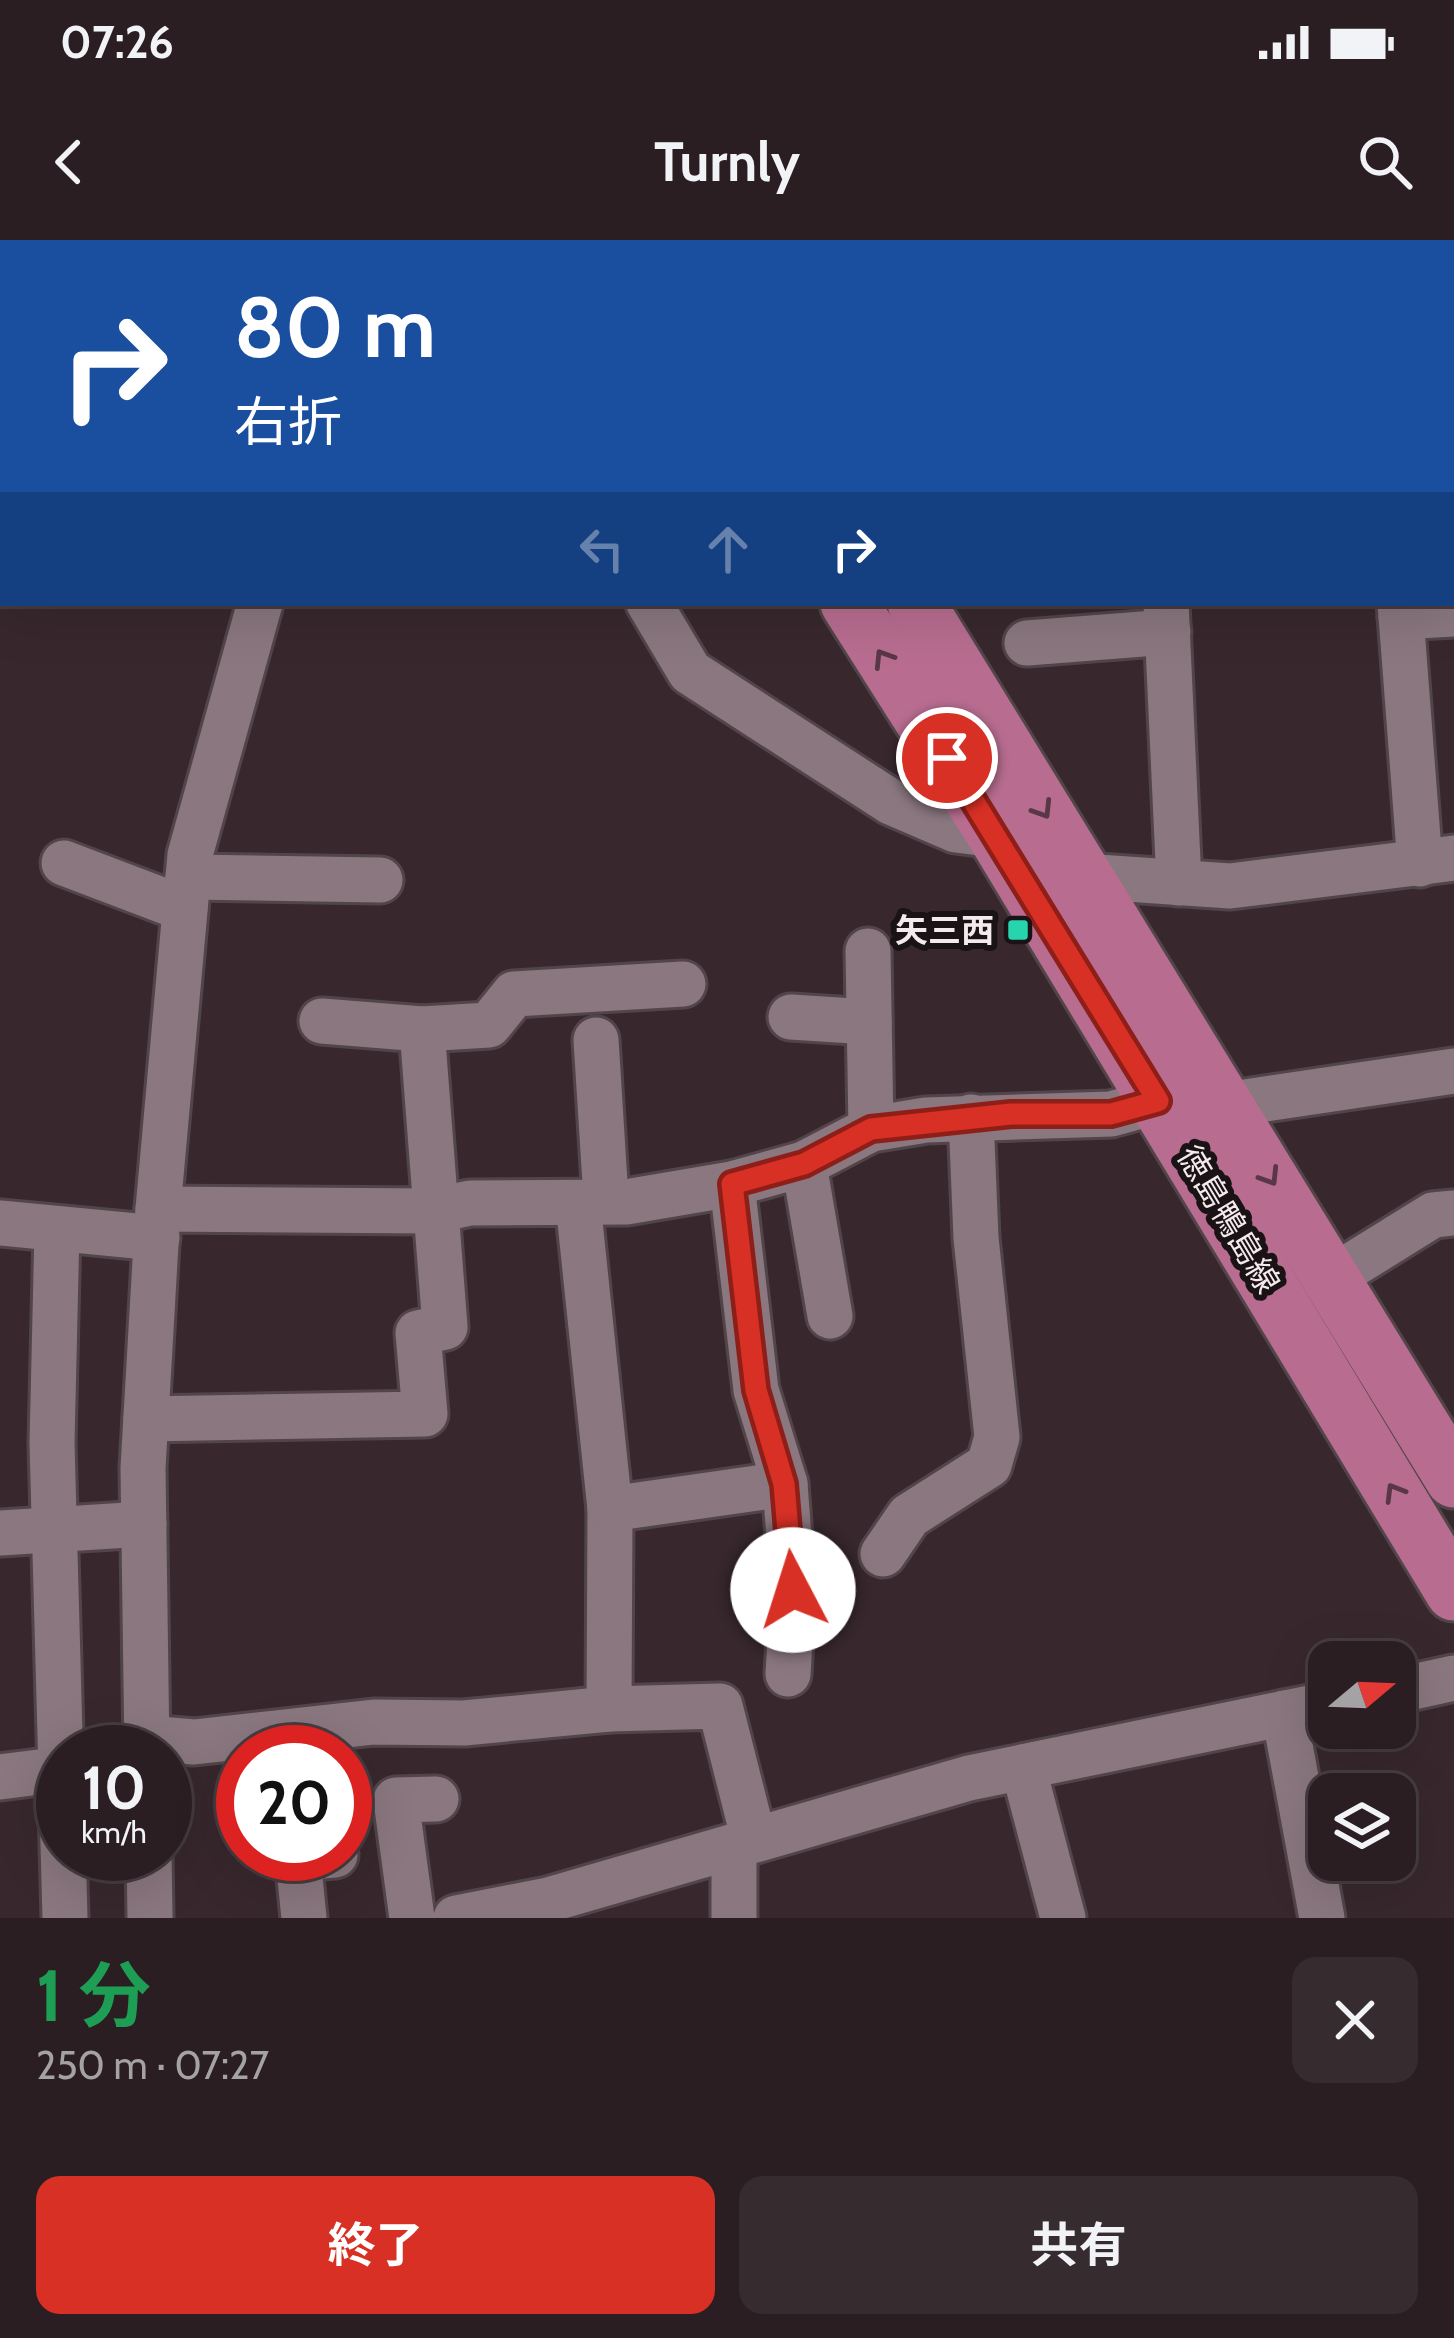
<!DOCTYPE html>
<html lang="ja">
<meta charset="utf-8">
<style>
:root{--surface:#2a1e22;--page:#362b2f;--text:#f1f3f6;--muted:#a5a2a5;--line:#463c40;--accent:#d93025}
body{margin:0;font-family:Cabin,"Noto Sans JP",sans-serif;background:var(--page);color:var(--text);height:100vh;display:flex;flex-direction:column;font-size:45px;white-space:nowrap}
*{box-sizing:border-box;margin:0}
p{font-size:39px;color:var(--muted)}
.icon{flex:none;width:66px;height:66px;fill:none;stroke:currentColor;stroke-width:2;stroke-linecap:round;stroke-linejoin:round}
.map{position:relative;height:1678px;overflow:hidden}
.side{display:flex;flex-direction:column;background:var(--surface);flex:1}
.side>*{flex:none}
.hud{position:absolute;left:0px;top:0px;width:1455px;height:366px;box-shadow:0 12px 48px #0002,0 0 0 3px var(--line);background:#1a4fa0;color:#fff;overflow:hidden}
.needle{width:78px;rotate:71deg}
.controls{position:absolute;left:1308px;top:1401px;display:grid;gap:24px}
.controls a{display:grid;place-items:center;width:108px;height:108px;border-radius:24px;background:var(--surface);box-shadow:0 12px 48px #0002,0 0 0 3px var(--line);font-size:60px}
.speed{position:absolute;left:36px;top:1485px;display:flex;gap:24px;font-size:60px;font-weight:700;text-align:center}
.speed>*{display:grid;place-content:center;width:156px;height:156px;border-radius:50%;background:var(--surface);box-shadow:0 12px 48px #0002,0 0 0 3px var(--line);line-height:1}
.speed small{font-size:30px;font-weight:400}
.speed .limit{border:18px solid #d22;background:#fff;color:#111}
.pin{position:absolute;display:grid;place-items:center;width:102px;height:102px;color:#fff;margin:-51px;border:6px solid #fff;border-radius:50%;box-shadow:0 3px 12px #0007}
.me{position:absolute;width:132px;margin:-66px;rotate:355deg;stroke-linejoin:round;filter:drop-shadow(0 0 9px #0008)}
.turn{display:flex;align-items:center;gap:42px;height:252px;padding:0 36px;font-size:54px}
.turn .icon{width:156px;height:156px;stroke-width:2.5}
.turn b{display:block;font-size:84px;line-height:102px}
.lanes{display:flex;align-items:center;height:114px;padding:0 36px;background:#0003;justify-content:center;gap:60px;direction:ltr}
.lanes .off{opacity:.35}
.round{display:grid;place-items:center;flex:none;width:126px;height:126px;border-radius:24px;background:var(--page)}
.head{display:flex;align-items:center;justify-content:space-between;height:204px;padding:0 36px}
h1{font-size:72px;font-weight:700;line-height:90px;color:#1e9e55}
.primary-button{display:flex;gap:24px;margin-top:auto;padding:24px 36px}
.primary-button a{flex:1;height:138px;border-radius:24px;background:var(--accent);color:#fff;font-size:48px;font-weight:700;line-height:138px;text-align:center}
.primary-button a+a{background:var(--page);color:var(--text)}
.status{display:flex;justify-content:space-between;align-items:center;height:84px;padding:0 60px;background:var(--surface);direction:ltr}
.status svg{height:33px;fill:currentColor}
header{display:flex;justify-content:space-between;align-items:center;height:156px;padding:0 36px;background:var(--surface);font-size:54px;font-weight:700}
.map>svg:first-child{display:block}
.lines{fill:none;stroke-linecap:round;stroke-linejoin:round}
.minor-casing{stroke:#52454a;stroke-width:51}
.major-casing{stroke:#52454a;stroke-width:63}
.minor{stroke:#8a777f;stroke-width:45}
.major{stroke:#b86d90;stroke-width:57}
.oneway{stroke:#593747}
.route-casing{stroke:#8d1f18;stroke-width:30}
.route{stroke:#d93025;stroke-width:21}
.poi-dot{fill:#26d5ae;stroke:#1a1316;stroke-width:4.5}
.labels{text-anchor:middle;dominant-baseline:central;stroke-width:12;stroke-linejoin:round;paint-order:stroke}
.poi-label{font-size:33px;font-weight:bold;fill:#f4e9ed;stroke:#1a1316;text-anchor:end}
.street-label{font-size:33px;fill:#f4e9ed;stroke:#1a1316}
</style>
<div class="status"><b>07:26</b><svg viewBox="0 0 49 12"><path d="M0 12V9h3v3zM5 12V6h3v6zM10 12V3h3v9zM15 12V0h3v12zM26 1h20v11H26zM47 4h2v5h-2z"/></svg></div>
<header><svg class="icon" aria-label="back" viewBox="0 0 24 24"><path d="M15 5l-7 7 7 7"/></svg>Turnly<svg class="icon" aria-label="search" viewBox="0 0 24 24"><circle cx="10" cy="10" r="6"/><path d="M15 15l6 6"/></svg></header>
<div class="map">
<svg width="1454" height="1678" viewBox="0 0 1454 1678">
<rect width="100%" height="100%" fill="#38282e"/>
<g class="lines">
<defs>
<g id="minor">
<polyline points="328,0 328,3"/>
<polyline points="1127,3 1130,0"/>
<polyline points="1452,88 1454,88"/>
<polyline points="0,215 3,214"/>
<polyline points="1452,248 1454,248"/>
<polyline points="649,363 690,432 891,562 956,590 996,595"/>
<polyline points="1166,363 1179,643"/>
<polyline points="1400,363 1420,624"/>
<polyline points="1401,377 1454,374"/>
<polyline points="1027,403 1168,392"/>
<polyline points="64,623 185,669"/>
<polyline points="1083,636 1230,646 1454,618"/>
<polyline points="188,637 380,640"/>
<polyline points="868,711 871,889"/>
<polyline points="791,777 869,782"/>
<polyline points="422,789 489,785 514,754 683,744"/>
<polyline points="596,800 606,959"/>
<polyline points="1225,865 1454,831"/>
<polyline points="804,924 830,1076"/>
<polyline points="578,963 610,1269 609,1469 720,1466 754,1600"/>
<polyline points="158,969 432,971 470,963 626,962 732,944 804,924 871,889 926,880 1111,874 1158,861 1190,860"/>
<polyline points="0,983 157,998"/>
<polyline points="57,990 52,1203 65,1678"/>
<polyline points="1333,1037 1433,975 1454,973"/>
<polyline points="146,1179 425,1174 418,1093 445,1087 422,789 322,781"/>
<polyline points="785,1244 793,1350 788,1434"/>
<polyline points="610,1269 785,1244 756,1150 732,944"/>
<polyline points="0,1293 144,1284"/>
<polyline points="883,1314 909,1276 989,1225 997,1197 976,998 971,877"/>
<polyline points="1395,1451 1454,1438"/>
<polyline points="1284,1473 1322,1678"/>
<polyline points="147,1498 194,1502 374,1482 464,1483 609,1469"/>
<polyline points="147,1512 143,1228 158,969 190,615 260,363"/>
<polyline points="1023,1527 1063,1678"/>
<polyline points="0,1537 63,1529"/>
<polyline points="149,1614 150,1678"/>
<polyline points="304,1678 298,1618 335,1615"/>
<polyline points="412,1678 396,1560 436,1559"/>
<polyline points="456,1678 548,1660 969,1538 1329,1464"/>
<polyline points="734,1678 734,1606"/>
</g>
<g id="major">
<polyline points="622,0 624,3"/>
<polyline points="689,0 691,3"/>
<polyline points="849,363 996,595 1454,1352"/>
<polyline points="916,363 1454,1239"/>
</g>
</defs>
<use href="#minor" class="minor-casing"/>
<use href="#major" class="major-casing"/>
<use href="#minor" class="minor"/>
<use href="#major" class="major"/>
</g>
<defs><path id="oneway-chevron" d="M-2-3.5L2.5 0L-2 3.5" fill="none" stroke-width="1.6" stroke-linecap="round" stroke-linejoin="round" transform="scale(3)"/></defs>
<g class="oneway">
<use href="#oneway-chevron" transform="translate(883 418) rotate(-122)"/>
<use href="#oneway-chevron" transform="translate(1043 570) rotate(58)"/>
<use href="#oneway-chevron" transform="translate(1270 937) rotate(58)"/>
<use href="#oneway-chevron" transform="translate(1394 1252) rotate(-121)"/>
</g>
<g class="lines">
<defs>
<polyline id="route" points="793,1350 784,1244 756,1150 732,944 804,924 871,889 1011,874 1111,874 1158,861 947,518"/>
</defs>
<use href="#route" class="route-casing"/>
<use href="#route" class="route"/>
</g>
<rect class="poi-dot" x="1006" y="678" width="24" height="24" rx="6"/>
<g class="labels">
<g class="poi-label">
<text x="994" y="690">矢三西</text>
</g>
<g class="street-label">
<text transform="translate(1229 979) rotate(59)">徳島鴨島線</text>
</g>
</g>
</svg>
<div class="controls">
<a><svg class="needle" viewBox="-14 -14 28 28"><path d="M0-13l5 13h-10z" fill="#e53935"/><path d="M0 13l5-13h-10z" fill="#a5a2a5"/></svg></a>
<a><svg class="icon" aria-label="layers" viewBox="0 0 24 24"><path d="M12 4l9 5-9 5-9-5zM3 14l9 5 9-5"/></svg></a>
</div>
<div class="speed"><div>10<small>km/h</small></div><div class="limit">20</div></div>
<div class="pin" style="left:947px;top:518px;background:#d93025"><svg class="icon" aria-label="arrive" viewBox="0 0 24 24"><path d="M6 21V4h12l-3 4 3 4H6"/></svg></div>
<svg class="me" style="left:793px;top:1350px" viewBox="-20 -20 40 40"><circle r="19" fill="#fff"/><path d="M0-13L10 11 0 6-10 11z" fill="#d93025"/></svg>
<div class="hud">
<div class="turn"><svg class="icon" aria-label="right" viewBox="0 0 24 24"><path d="M7 20v-9h11M14 6l5 5-5 5"/></svg><div><b>80 m</b>右折</div></div>
<div class="lanes"><svg class="icon off" aria-label="left" viewBox="0 0 24 24"><path d="M17 20v-9H6M10 6l-5 5 5 5"/></svg><svg class="icon off" aria-label="ahead" viewBox="0 0 24 24"><path d="M12 20V5M6 11l6-6 6 6"/></svg><svg class="icon" aria-label="right" viewBox="0 0 24 24"><path d="M7 20v-9h11M14 6l5 5-5 5"/></svg></div>
</div>
</div>
<section class="side">
<div class="head"><div><h1>1 分</h1><p>250 m · 07:27</p></div><a class="round"><svg class="icon" aria-label="close" viewBox="0 0 24 24"><path d="M6 6l12 12M18 6L6 18"/></svg></a></div>
<div class="primary-button"><a>終了</a><a>共有</a></div>
</section>
